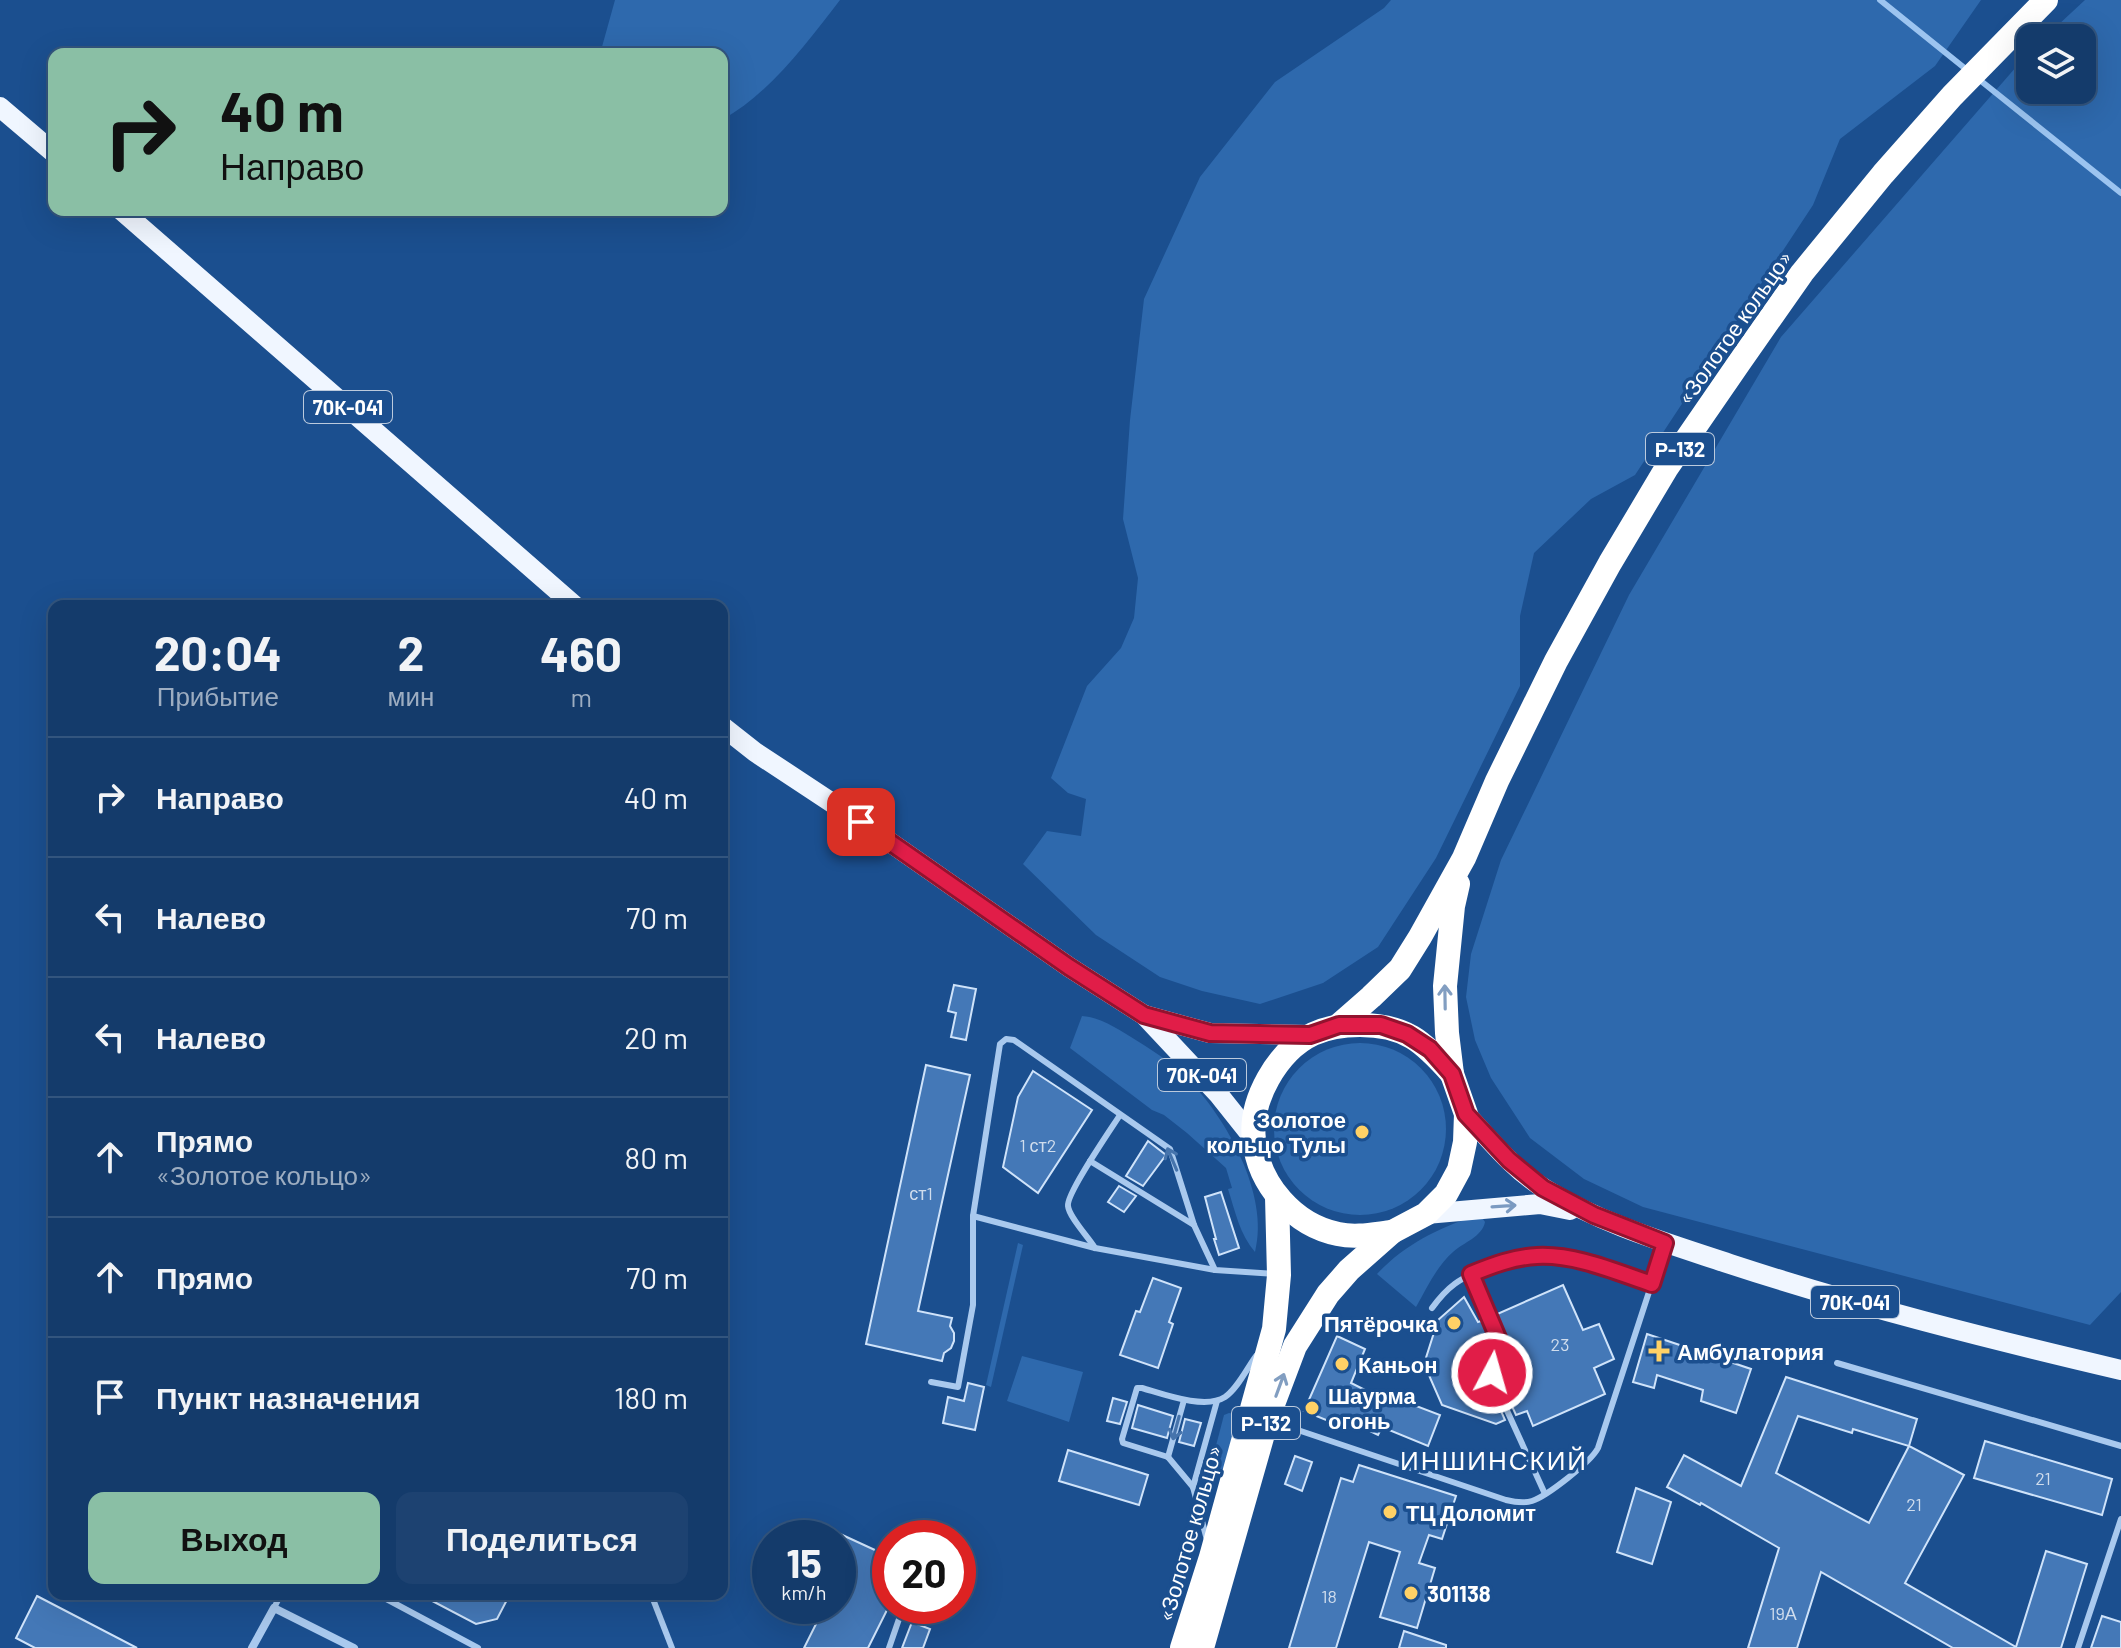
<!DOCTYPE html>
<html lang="ru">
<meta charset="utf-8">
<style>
:root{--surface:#143b6b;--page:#1d4271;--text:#f1f3f6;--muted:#9dadc1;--line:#33557e;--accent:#8abfa5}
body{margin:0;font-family:Barlow,sans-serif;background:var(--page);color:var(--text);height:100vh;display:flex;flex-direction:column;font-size:30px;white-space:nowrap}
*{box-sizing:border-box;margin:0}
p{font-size:26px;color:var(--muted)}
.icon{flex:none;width:44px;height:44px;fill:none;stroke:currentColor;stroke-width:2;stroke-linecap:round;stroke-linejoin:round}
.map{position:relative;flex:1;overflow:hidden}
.sheet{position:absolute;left:48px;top:600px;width:680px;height:1000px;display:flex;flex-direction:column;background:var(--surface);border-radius:16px;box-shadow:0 8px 32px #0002,0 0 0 2px var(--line)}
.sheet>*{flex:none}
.hud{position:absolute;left:48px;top:48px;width:680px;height:168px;border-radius:16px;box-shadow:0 8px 32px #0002,0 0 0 2px var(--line);background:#8abfa5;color:#111;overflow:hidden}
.tools{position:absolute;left:2016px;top:24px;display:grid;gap:16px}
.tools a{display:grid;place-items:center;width:80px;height:80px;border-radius:16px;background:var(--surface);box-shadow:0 8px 32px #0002,0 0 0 2px var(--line);font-size:40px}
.speed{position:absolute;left:752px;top:1520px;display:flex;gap:16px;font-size:40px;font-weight:700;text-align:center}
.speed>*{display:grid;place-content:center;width:104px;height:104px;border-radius:50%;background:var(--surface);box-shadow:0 8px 32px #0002,0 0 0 2px var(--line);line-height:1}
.speed small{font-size:20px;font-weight:400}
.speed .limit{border:12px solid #d22;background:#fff;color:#111}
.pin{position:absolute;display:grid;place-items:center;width:68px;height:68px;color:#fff;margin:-34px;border-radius:16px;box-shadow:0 4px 12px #0006}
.me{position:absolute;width:88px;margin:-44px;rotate:6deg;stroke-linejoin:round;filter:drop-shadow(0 0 6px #0008)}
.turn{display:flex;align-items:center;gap:28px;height:168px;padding:0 40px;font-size:36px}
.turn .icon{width:104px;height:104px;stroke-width:2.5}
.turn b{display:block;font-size:56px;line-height:68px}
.eta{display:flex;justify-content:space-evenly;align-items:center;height:136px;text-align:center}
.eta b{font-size:48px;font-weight:700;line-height:56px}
.button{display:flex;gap:16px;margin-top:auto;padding:16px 40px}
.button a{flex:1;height:92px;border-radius:16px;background:var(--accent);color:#111;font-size:32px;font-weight:700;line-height:92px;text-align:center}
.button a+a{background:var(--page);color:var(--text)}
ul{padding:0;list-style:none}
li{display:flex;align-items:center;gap:24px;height:120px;padding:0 40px;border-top:2px solid var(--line)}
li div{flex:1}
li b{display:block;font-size:30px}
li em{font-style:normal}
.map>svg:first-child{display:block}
.green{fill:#2e69ad}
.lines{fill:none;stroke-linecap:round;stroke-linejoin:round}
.stream{stroke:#9cc4f0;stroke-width:6}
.building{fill:#4478b7;stroke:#cfe3fa;stroke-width:2;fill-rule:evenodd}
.lane{stroke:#a9c9ee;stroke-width:6}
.street{stroke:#a9c9ee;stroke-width:8}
.primary{stroke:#f0f6ff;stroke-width:20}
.highway{stroke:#fff;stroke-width:24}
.oneway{stroke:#829ec1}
.oneway2{stroke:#4674ac}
.oneway3{stroke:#7b9ac1}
.route-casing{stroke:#92132f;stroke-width:20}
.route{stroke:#e11d48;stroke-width:14}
.poi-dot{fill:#ffd166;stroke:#1b4f8f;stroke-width:3}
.labels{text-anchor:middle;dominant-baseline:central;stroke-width:7;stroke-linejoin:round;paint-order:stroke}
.number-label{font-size:18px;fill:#d0dded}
.shield{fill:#1b4f8f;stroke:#bbcadd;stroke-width:2}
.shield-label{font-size:20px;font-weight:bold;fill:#fff}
.street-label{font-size:22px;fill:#fff;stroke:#1b4f8f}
.poi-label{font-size:22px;font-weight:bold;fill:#fff;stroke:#1b4f8f;text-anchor:start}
.quarter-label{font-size:26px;letter-spacing:2px;fill:#fff;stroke:#1b4f8f}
</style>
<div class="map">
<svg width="2121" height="1648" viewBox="0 0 2121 1648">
<rect width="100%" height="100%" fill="#1b4f8f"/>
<g class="green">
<path d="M615 0H840C806 44 770 93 722 120V54H600Z"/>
<polygon points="1391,0 1981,0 1935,66 1840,139 1813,205 1635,475 1591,499 1534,553 1520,616 1520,686 1436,858 1378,947 1323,983 1260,1004 1202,991 1160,977 1096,935 1023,864 1047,831 1081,836 1086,799 1068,793 1051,778 1087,686 1121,648 1134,618 1138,578 1123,519 1130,420 1144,299 1200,177 1275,82 1384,8"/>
<polygon points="2085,0 2121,0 2121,1292 2090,1325 1643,1207 1584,1179 1530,1138 1491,1078 1475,1040 1466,997 1471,954 1501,860 1629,595 1781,337 2030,51 2030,90 2082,90 2082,38 2044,38"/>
<path d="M1082 1016C1100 1017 1116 1028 1131 1037 1150 1049 1170 1061 1186 1077 1226 1117 1270 1195 1255 1252 1240 1235 1235 1211 1228 1189L1232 1188 1226 1168 1187 1133 1164 1115 1152 1110 1070 1048Z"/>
<circle cx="1360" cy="1129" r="86"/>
<path d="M1474 1216 1483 1219 1485 1222C1482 1237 1464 1242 1453 1252 1436 1267 1427 1288 1416 1307L1377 1274C1404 1245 1437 1229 1474 1216Z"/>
<polygon points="1018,1243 1023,1245 991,1387 986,1385"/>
<polygon points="1022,1356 1083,1372 1069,1422 1007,1401"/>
<polygon points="1229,1413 1234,1414 1237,1418 1224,1468 1220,1470 1213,1467 1212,1461 1224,1415"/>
</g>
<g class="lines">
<g class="stream">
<polyline points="1880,0 1967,70"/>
<polyline points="1976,77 2121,193"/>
</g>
</g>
<g class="building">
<polygon points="954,985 976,989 966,1040 951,1037 956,1013 948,1011"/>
<polygon points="926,1065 970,1075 918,1311 952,1318 950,1326 954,1333 954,1341 951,1348 944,1353 942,1361 866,1344"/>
<polygon points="1033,1071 1092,1110 1038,1193 1003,1167 1018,1097"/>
<polygon points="1148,1141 1166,1155 1143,1186 1126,1176"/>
<polygon points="1119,1186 1136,1196 1124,1212 1108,1202"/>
<polygon points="1221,1192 1239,1248 1219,1255 1214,1239 1216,1239 1205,1197"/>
<polygon points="1153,1278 1181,1288 1169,1322 1173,1324 1158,1368 1120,1355 1136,1311 1140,1312"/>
<polygon points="1563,1285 1583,1330 1599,1324 1614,1359 1594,1368 1605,1394 1533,1426 1527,1411 1516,1415 1500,1380 1499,1371 1504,1338 1495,1315"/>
<polygon points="1464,1297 1478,1322 1484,1320 1492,1339 1487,1377 1489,1384 1505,1420 1496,1424 1442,1405 1424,1364 1438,1320"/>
<polygon points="1647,1334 1751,1369 1736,1413 1701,1401 1703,1390 1657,1375 1654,1388 1633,1382"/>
<polygon points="1337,1336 1365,1349 1351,1383 1395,1405 1398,1399 1440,1415 1428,1446 1382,1427 1378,1435 1351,1422 1348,1429 1304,1411"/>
<path d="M1786 1377 1917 1419 1909 1446 1964 1475 1905 1583 2016 1647 2046 1551 2087 1564 2061 1648H1953L1821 1572 1797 1648H1748L1779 1548 1701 1503 1700 1505 1667 1487 1684 1455 1741 1486ZM1798 1416 1852 1433 1853 1429 1909 1446 1869 1523 1776 1473Z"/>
<polygon points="968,1383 984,1387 975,1430 943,1423 948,1397 964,1401"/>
<polygon points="1113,1398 1127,1402 1120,1424 1107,1421"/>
<polygon points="1138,1405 1173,1416 1167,1438 1132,1428"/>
<polygon points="1185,1419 1201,1423 1194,1446 1179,1442"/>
<polygon points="1985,1441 2112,1479 2102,1515 1974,1478"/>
<polygon points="1068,1450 1148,1475 1139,1505 1059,1481"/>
<polygon points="1295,1456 1312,1462 1302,1491 1285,1484"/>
<polygon points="1359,1465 1456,1496 1442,1539 1429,1535 1419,1563 1435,1568 1417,1628 1380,1617 1400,1552 1369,1542 1336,1648 1289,1648 1341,1478 1353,1482"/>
<polygon points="1636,1488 1671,1502 1652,1564 1617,1552"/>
<polygon points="838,1533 890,1557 890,1604 868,1648 804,1648 825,1606 838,1606"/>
<polygon points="419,1594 510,1594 497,1619 476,1624"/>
<polygon points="37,1596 137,1648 35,1648 16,1638"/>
<polygon points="2102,1616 2121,1622 2121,1648 2091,1648"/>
<polygon points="912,1622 930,1629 923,1648 902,1648"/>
<polygon points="1404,1631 1446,1645 1446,1648 1399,1648"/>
</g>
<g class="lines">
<g class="lane">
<polyline points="1090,1161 1194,1225"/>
<polyline points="973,1216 1095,1248 1215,1270 1275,1274"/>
<path d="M1095 1248C1089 1238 1069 1217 1068 1206 1066 1194 1111 1129 1120 1115"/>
<path d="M1471 1274 1498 1338C1499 1353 1490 1366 1494 1382L1545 1494"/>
<path d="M1432 1308C1448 1286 1459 1279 1485 1268 1549 1243 1590 1264 1652 1284"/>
<polyline points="1837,1363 2121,1446"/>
<polyline points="931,1382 958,1387 973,1305 973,1216 1000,1044 1006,1039 1014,1040 1170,1149 1194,1225 1215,1270"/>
<path d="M1271 1421 1506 1500C1514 1502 1523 1504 1532 1501 1547 1496 1591 1462 1598 1448L1664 1246"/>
<polyline points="1168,1457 1184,1400"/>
<polyline points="1193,1487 1217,1401"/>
<path d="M1207 1540 1193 1487 1168 1457 1123 1443 1122 1439 1137 1388H1142C1163 1394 1205 1410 1225 1397 1238 1388 1247 1368 1256 1356"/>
<polyline points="377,1594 478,1648"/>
<polyline points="651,1594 672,1648"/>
<polyline points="274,1608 281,1594"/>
<polyline points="889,1648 899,1619"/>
<polyline points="2078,1648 2121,1519"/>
</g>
<polyline class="street" points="252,1648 274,1608 354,1648"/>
<g class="primary">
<polyline points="0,107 54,153"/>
<polyline points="121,210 575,606"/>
<polyline points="722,726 755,752 861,822 1069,967 1144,1015 1219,1095 1254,1139"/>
<polyline points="1144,1015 1210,1033 1310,1035"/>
<path d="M1466 1114C1490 1140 1514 1170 1545 1189 1601 1224 1667 1243 1730 1264 1858 1306 1989 1339 2121 1370"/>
<polyline points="1426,1214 1540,1204 1570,1210"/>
</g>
<g class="highway">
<polyline points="1339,1025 1371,997 1400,969 1420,937 1464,858 1497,781 1556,661 1610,563 1666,469 1739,363 1802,273 1883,174 1952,96 2046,0"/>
<path d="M1392 1232C1374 1234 1356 1238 1338 1234 1294 1225 1259 1185 1254 1140 1249 1101 1277 1051 1313 1034 1328 1027 1343 1025 1360 1025 1405 1025 1423 1041 1452 1074"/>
<polyline points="1182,1648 1211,1557 1274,1329 1279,1275 1277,1197"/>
<polyline points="1202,1648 1267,1420 1295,1346 1328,1294 1349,1270 1392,1232 1426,1214 1446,1194 1459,1170 1465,1142 1466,1114 1452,1074 1447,1033 1445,986 1453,906 1458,884"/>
</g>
</g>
<defs><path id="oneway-shaft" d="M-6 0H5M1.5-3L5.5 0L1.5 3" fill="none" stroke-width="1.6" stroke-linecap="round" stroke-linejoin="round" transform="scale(2)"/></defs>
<g class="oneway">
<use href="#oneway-shaft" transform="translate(1445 997) rotate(-91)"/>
<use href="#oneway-shaft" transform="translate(1280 1385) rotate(-70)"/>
</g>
<g class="oneway2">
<use href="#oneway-shaft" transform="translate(1172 1159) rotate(-113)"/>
<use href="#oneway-shaft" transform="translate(1176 1428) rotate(105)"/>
</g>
<use class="oneway3" href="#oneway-shaft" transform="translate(1504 1206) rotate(-4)"/>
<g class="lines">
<defs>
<path id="route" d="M861 822 1069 967 1144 1015 1210 1033 1310 1035 1339 1025H1381L1407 1034 1430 1049 1452 1074 1466 1114 1509 1160 1543 1188 1594 1215 1665 1243 1652 1284C1616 1272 1576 1254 1537 1256 1514 1257 1493 1265 1471 1274L1498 1338V1346L1492 1373"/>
</defs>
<use href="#route" class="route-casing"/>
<use href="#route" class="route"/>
</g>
<g class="poi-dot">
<circle cx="1362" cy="1132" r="8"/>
<circle cx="1454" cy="1323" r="8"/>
<path d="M1655 1339h8v8h8v8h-8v8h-8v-8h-8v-8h8z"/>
<circle cx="1342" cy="1364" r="8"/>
<circle cx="1312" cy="1408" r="8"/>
<circle cx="1390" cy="1512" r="8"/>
<circle cx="1411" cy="1593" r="8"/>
</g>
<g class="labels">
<g class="number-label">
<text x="1038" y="1145">1 ст2</text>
<text x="921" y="1193">ст1</text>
<text x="1560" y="1344">23</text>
<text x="2043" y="1478">21</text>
<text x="1914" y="1504">21</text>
<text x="1329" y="1596">18</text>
<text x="1783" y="1613">19А</text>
</g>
<g class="shield">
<rect x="304" y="391" width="88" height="32" rx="6"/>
<rect x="1646" y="433" width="68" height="32" rx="6"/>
<rect x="1158" y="1059" width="88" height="32" rx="6"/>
<rect x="1811" y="1286" width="88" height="32" rx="6"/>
<rect x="1232" y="1407" width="68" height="32" rx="6"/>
</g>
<g class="shield-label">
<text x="348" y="407">70К-041</text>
<text x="1680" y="449">Р-132</text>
<text x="1202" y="1075">70К-041</text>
<text x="1855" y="1302">70К-041</text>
<text x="1266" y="1423">Р-132</text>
</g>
<g class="street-label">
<text transform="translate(1734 327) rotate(-55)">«Золотое кольцо»</text>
<text transform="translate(1189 1533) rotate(-74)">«Золотое кольцо»</text>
</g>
<g class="poi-label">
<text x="1346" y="1119" text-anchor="end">Золотое<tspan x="1346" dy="25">кольцо Тулы</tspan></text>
<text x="1438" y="1323" text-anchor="end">Пятёрочка</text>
<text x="1677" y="1351">Амбулатория</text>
<text x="1358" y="1364">Каньон</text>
<text x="1328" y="1395">Шаурма<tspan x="1328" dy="25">огонь</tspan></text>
<text x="1406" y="1512">ТЦ Доломит</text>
<text x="1427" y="1593">301138</text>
</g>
<g class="quarter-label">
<text x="1494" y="1459">ИНШИНСКИЙ</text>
</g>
</g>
</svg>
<div class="tools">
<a><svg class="icon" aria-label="layers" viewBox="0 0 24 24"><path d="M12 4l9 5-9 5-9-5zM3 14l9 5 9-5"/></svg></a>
</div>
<div class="speed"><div>15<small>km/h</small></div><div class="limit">20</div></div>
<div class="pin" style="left:861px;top:822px;background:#d93025"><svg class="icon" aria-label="arrive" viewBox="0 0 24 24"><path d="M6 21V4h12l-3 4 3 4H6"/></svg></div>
<svg class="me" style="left:1492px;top:1373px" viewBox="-20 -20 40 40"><circle r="17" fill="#e11d48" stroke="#fff" stroke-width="3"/><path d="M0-11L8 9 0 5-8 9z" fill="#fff"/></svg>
<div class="hud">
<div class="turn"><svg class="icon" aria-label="right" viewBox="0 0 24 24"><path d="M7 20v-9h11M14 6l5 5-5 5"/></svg><div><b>40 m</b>Направо</div></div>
</div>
<section class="sheet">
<div class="eta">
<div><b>20:04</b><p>Прибытие</p></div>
<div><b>2</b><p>мин</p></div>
<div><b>460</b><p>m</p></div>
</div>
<ul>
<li><svg class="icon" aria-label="right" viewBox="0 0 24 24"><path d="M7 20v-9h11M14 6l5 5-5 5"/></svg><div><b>Направо</b></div><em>40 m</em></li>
<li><svg class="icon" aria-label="left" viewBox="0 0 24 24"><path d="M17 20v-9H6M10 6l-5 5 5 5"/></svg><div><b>Налево</b></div><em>70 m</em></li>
<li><svg class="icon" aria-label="left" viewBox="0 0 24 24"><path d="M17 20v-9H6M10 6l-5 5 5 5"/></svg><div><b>Налево</b></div><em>20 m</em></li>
<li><svg class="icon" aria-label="ahead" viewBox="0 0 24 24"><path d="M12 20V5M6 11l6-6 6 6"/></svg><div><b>Прямо</b><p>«Золотое кольцо»</p></div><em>80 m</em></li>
<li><svg class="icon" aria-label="ahead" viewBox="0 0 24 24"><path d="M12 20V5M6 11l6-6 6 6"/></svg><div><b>Прямо</b></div><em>70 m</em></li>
<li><svg class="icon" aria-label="arrive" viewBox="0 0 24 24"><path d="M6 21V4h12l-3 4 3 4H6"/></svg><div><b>Пункт назначения</b></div><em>180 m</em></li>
</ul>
<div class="button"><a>Выход</a><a>Поделиться</a></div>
</section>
</div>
